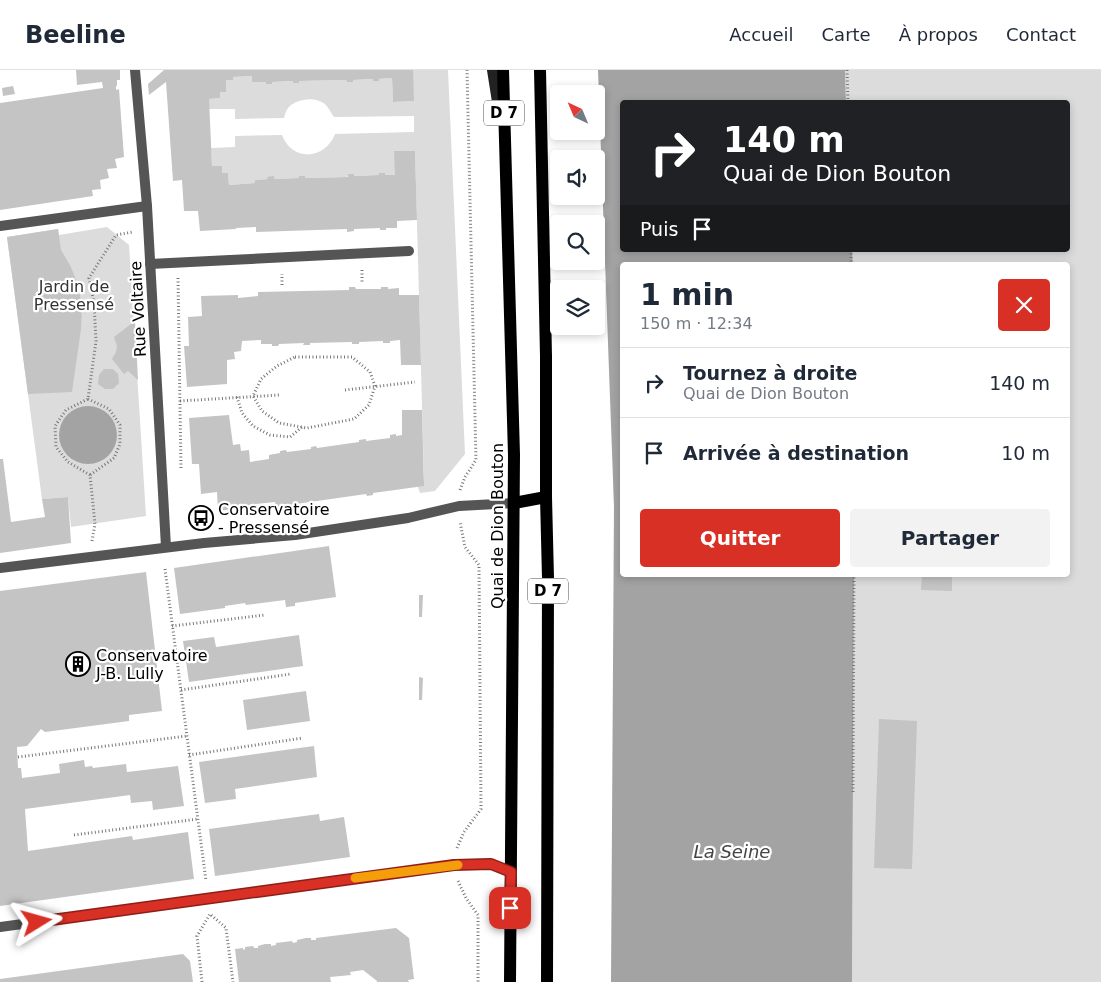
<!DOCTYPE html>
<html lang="fr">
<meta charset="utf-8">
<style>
:root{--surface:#fff;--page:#f2f2f3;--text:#1f2937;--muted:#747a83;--line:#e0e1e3;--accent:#d93025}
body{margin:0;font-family:"DejaVu Sans",sans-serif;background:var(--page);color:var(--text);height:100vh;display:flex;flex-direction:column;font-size:19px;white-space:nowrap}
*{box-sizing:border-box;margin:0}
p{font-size:16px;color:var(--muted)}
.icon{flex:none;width:28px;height:28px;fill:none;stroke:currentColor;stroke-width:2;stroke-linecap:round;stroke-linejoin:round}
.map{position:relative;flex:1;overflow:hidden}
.sheet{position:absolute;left:620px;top:192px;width:450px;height:315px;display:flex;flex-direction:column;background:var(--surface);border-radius:5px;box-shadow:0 2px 8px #0003}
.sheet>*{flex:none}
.hud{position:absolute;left:620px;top:30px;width:450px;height:152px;border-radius:5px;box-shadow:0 2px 8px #0003;background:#202124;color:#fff;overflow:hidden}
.needle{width:32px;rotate:316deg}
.fabs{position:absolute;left:550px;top:15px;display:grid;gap:10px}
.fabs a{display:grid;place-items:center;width:55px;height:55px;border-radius:5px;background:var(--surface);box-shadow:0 2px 8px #0003;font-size:25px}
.pin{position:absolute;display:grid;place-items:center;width:42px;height:42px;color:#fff;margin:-21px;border-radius:10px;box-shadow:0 2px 8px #0006}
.me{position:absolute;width:55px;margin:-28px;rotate:82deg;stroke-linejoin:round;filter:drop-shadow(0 0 4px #0008)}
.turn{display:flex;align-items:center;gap:18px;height:105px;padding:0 20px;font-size:22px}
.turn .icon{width:65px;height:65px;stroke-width:2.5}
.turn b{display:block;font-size:35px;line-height:42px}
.then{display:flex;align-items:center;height:48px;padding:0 20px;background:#0003;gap:10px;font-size:19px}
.round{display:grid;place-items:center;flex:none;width:52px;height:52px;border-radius:5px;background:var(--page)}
.summary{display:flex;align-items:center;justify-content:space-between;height:85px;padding:0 20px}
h1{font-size:30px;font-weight:700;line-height:38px}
.cta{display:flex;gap:10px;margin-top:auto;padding:10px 20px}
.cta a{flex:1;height:58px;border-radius:5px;background:var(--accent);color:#fff;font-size:20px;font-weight:700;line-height:58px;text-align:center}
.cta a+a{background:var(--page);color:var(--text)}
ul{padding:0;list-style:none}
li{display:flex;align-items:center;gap:15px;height:70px;padding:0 20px;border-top:1px solid var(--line)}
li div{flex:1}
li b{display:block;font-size:19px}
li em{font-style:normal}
header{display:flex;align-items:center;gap:30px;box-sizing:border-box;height:70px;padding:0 25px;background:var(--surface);border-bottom:1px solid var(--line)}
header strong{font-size:24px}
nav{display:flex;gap:28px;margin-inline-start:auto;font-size:18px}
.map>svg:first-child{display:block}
.green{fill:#dcdcdc}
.water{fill:#a3a3a3}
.building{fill:#c4c4c4}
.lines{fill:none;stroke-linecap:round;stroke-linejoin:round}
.path{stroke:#777;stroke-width:3;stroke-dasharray:1 2.5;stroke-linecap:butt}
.lane{stroke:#555;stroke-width:10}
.street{stroke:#555;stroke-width:10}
.secondary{stroke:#222;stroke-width:10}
.primary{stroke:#000;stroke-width:12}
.route-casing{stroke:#8d1f18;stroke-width:12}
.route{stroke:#d93025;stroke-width:9}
.slow{stroke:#f59e0b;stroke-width:9}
.labels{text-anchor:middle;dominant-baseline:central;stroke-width:4.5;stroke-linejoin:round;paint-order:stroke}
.shield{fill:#fff;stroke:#4c4c4c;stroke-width:1}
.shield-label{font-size:15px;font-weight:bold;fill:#000}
.park-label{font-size:16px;fill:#333;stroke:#fff}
.street-label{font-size:16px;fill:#000;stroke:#fff}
.poi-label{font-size:16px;fill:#000;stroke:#fff;text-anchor:start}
.water-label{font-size:18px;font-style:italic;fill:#444;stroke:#fff}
</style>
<header>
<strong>Beeline</strong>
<nav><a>Accueil</a><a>Carte</a><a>À propos</a><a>Contact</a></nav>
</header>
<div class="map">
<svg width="1101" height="912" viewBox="0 0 1101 912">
<rect width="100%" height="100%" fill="#fff"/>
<g class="green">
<path d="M413 0H448L465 384 435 421 420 423 418 417 424 408 415 81H395V105H385L384 103H379V105L354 106 347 104V107L305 108V106H299V108L274 109V107H268V109L255 110V113L229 115 228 103H222V96H212L211 78 235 77V66L282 65C292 92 325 90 335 64L414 62V46L334 47C331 43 329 38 325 34 316 27 301 28 291 35 287 38 285 43 284 48L235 49V39H209V29L220 28V22L226 10H233V7L252 6V12H266L267 14H272V12L293 11V13H299V11L346 10 347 12H353V10L373 9 374 11H379V9L392 8 393 32 413 31Z"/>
<polygon points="845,0 1101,0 1101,912 852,912 854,505 1068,505 1068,195 853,195 852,180 1068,180 1068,32 846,32"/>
<polygon points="107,157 129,175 146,446 71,457 68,427 42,429 7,167 58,159 59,165"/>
</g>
<g class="water">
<polygon points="598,0 845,0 846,32 622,32 622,180 852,180 853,195 622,195 622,505 854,505 852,912 611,912 614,437"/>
<circle cx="88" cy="365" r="29"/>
</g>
<g class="building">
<polygon points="76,0 120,0 120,10 117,10 117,16 116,16 116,20 119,19 124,87 115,89 117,98 107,99 109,108 100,110 101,119 92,120 93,126 0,140 0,33 103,18 102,12 77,15"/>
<polygon points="164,0 413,0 414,31 393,32 392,8 379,9 379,11 373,11 373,9 353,10 353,12 347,12 346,10 299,11 299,13 293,13 293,11 272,12 272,14 266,14 266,12 252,12 252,6 233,7 233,10 226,10 226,22 220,22 220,28 209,29 212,96 222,96 222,103 228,103 229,115 255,113 255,110 268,109 267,107 274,106 274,109 299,108 299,106 305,106 305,108 348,107 347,104 354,104 354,106 379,105 379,103 385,103 385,105 395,105 394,81 415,81 417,150 397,151 397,158 386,158 386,160 380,160 380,158 354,159 354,161 347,162 347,159 256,162 256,157 236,158 236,159 200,161 198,141 184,141 182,110 173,111 166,12 149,25 148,14"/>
<polygon points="13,16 15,24 3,26 2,18"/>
<polygon points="58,159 61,180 71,197 76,210 82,234 81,259 72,322 28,324 7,167"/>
<polygon points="349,217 355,217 356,219 381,219 381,217 388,217 388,219 399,218 399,225 419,225 421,295 401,295 400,270 390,271 390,273 383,273 383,271 359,272 359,274 352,274 352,272 310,273 310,275 303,275 304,273 279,274 278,276 272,276 272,274 261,274 261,270 242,271 241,281 234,282 235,289 227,290 227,314 187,317 184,276 189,276 188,247 202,246 201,226 238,225 238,228 258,226 258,222 349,220"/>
<polygon points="135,251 138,310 128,301 124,304 112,289 116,282 117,276 114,267"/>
<polygon points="104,299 113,299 118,304 119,313 113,319 105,319 98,314 99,305"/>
<polygon points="402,340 422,340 424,416 373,423 373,425 367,426 366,424 275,437 275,432 256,434 256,436 218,441 217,422 201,424 199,394 192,394 189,348 229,345 233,375 240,374 241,381 249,380 250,392 269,389 269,385 280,383 280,381 286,380 287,382 311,379 311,377 316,376 317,378 359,372 359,370 366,369 366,371 390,368 390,365 396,364 396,366 402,365"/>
<polygon points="0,389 3,389 11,452 45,447 42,429 68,427 71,473 0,483"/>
<polygon points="329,476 336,527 295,533 295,536 286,537 285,530 246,535 245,533 225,536 225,538 180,544 174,498"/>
<polygon points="146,502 162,641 129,645 129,651 45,662 41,659 27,676 17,677 18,698 21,698 22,708 60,703 59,694 84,690 85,697 92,696 93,698 126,694 127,702 178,696 184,736 153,740 152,731 131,733 130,725 25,739 28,781 132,766 133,770 188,762 194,809 0,836 0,521"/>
<polygon points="922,505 952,505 952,521 921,520"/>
<polygon points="419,525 423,525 422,547 419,547"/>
<polygon points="299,565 303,596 189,612 183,571 214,567 216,577"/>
<polygon points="419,607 423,608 422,630 419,630"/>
<polygon points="306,621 310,651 247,660 243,630"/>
<polygon points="879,649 917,651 912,799 874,798"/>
<polygon points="314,676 317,707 235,719 236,729 205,733 199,692"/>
<polygon points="319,744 320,751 344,747 350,787 215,806 209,759"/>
<polygon points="396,858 409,868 414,909 408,910 409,912 377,912 377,911 363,900 350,902 351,905 330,907 331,912 239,912 235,879 243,878 243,880 245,879 245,877 253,876 254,878 258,878 258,876 265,874 271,874 271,876 276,875 276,873 292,871 293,873 297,872 297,870 306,868 311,868 311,870 316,870 316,868"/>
<polygon points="183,884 190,891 193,912 0,912 0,909"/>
</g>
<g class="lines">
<g class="path">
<polyline points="847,0 848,32"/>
<polyline points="851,180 851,195"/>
<polyline points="362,200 362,214"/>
<polyline points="178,208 181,399"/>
<polyline points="282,215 282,204"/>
<polygon points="295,287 352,287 370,302 375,316 369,335 354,349 307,358 279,353 262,341 253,326 261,309 277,296"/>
<polyline points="345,320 415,312"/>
<polyline points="237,327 242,343 253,356 270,365 290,367 302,357"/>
<polyline points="88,329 109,339 120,355 120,374 114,388 90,405"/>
<polyline points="180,331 279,325"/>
<polyline points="460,420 465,407 476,390 467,0"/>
<polyline points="92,471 95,454 90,405 68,392 56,377 55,356 66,340 88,329 96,271 94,233 89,208 116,165 133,162"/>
<polyline points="165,499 206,811"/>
<polyline points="172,556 265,545"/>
<polyline points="181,620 291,604"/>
<polyline points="189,685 303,668"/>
<polyline points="18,687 187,666"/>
<polyline points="853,722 854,505"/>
<polyline points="74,765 198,749"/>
<polyline points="457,778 464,762 481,739 479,495 465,477 460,452"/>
<polyline points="458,811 466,828 478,845 478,912"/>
<polyline points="202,912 197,866 210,844 226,858 233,912"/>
</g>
<polyline class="lane" points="150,194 409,181"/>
<g class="street">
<polyline points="135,0 147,136 166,477"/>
<polyline points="0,156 147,136"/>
<polyline points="0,498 204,473 295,465 408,448 459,436 514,433"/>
<polyline points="0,857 455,795 491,794 511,802"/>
</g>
<polyline class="secondary" points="492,0 500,51"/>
<g class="primary">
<polyline points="503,0 514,385 510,912"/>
<polyline points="540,0 546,286 546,427 548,508 547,912"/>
<polyline points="514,433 546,427"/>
</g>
</g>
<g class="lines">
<defs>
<polyline id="route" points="37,852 454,795 491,794 511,802 510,838"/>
</defs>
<use href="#route" class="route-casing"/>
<use href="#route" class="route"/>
<polyline class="slow" points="355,808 458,795"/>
</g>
<defs>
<symbol id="bus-ring" viewBox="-11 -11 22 22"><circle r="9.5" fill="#fff" stroke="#000" stroke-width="1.5"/><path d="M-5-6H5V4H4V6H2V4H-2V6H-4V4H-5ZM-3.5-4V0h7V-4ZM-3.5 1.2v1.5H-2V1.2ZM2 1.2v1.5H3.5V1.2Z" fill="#000"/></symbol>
<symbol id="building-ring" viewBox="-11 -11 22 22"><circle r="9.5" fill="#fff" stroke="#000" stroke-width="1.5"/><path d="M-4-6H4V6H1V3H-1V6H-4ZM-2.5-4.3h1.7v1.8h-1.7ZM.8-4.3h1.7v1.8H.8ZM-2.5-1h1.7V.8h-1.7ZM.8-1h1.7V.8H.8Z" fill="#000"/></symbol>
</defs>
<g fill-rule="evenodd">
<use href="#bus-ring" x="187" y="434" width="28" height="28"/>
<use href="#building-ring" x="64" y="580" width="28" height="28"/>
</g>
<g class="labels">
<g class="shield">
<rect x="484" y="30.5" width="40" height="25" rx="4"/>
<rect x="528" y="508.5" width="40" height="25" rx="4"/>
</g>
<g class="shield-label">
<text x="504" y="43">D 7</text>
<text x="548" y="521">D 7</text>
</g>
<g class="park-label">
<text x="74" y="216">Jardin de<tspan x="74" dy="18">Pressensé</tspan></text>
</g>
<g class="street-label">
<text transform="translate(138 239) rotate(-93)">Rue Voltaire</text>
<text transform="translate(497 456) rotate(-90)">Quai de Dion Bouton</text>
</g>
<g class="poi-label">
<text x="218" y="439">Conservatoire<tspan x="218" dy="18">- Pressensé</tspan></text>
<text x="96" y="585">Conservatoire<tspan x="96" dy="18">J-B. Lully</tspan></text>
</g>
<g class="water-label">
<text x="732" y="781">La Seine</text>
</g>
</g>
</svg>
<div class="fabs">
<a><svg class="needle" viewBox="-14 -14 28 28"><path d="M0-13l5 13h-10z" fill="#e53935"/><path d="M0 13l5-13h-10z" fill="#747a83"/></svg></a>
<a><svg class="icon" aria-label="sound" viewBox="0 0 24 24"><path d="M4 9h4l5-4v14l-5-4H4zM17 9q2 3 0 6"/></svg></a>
<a><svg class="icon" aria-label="search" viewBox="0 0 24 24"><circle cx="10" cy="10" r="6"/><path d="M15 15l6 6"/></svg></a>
<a><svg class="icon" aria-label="layers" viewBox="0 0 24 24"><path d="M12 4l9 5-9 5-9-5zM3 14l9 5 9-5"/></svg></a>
</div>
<div class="pin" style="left:510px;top:838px;background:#d93025"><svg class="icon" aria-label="arrive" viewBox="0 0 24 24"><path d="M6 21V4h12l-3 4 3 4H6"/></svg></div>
<svg class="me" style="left:37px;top:852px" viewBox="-20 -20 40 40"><path d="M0-17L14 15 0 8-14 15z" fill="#d93025" stroke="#fff" stroke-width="4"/></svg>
<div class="hud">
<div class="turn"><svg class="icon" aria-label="right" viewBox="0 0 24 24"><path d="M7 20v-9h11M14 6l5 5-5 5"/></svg><div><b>140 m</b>Quai de Dion Bouton</div></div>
<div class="then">Puis<svg class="icon" aria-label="arrive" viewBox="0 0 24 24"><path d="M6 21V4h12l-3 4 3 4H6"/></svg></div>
</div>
<section class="sheet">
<div class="summary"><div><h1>1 min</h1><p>150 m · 12:34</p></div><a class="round" style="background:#d93025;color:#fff"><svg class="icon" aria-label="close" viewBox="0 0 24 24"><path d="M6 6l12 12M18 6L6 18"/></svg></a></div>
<ul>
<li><svg class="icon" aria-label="right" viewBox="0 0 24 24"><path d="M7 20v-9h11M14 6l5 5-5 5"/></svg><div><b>Tournez à droite</b><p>Quai de Dion Bouton</p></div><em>140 m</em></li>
<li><svg class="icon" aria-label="arrive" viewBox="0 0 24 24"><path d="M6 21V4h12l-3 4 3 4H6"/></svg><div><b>Arrivée à destination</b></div><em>10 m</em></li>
</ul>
<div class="cta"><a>Quitter</a><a>Partager</a></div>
</section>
</div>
